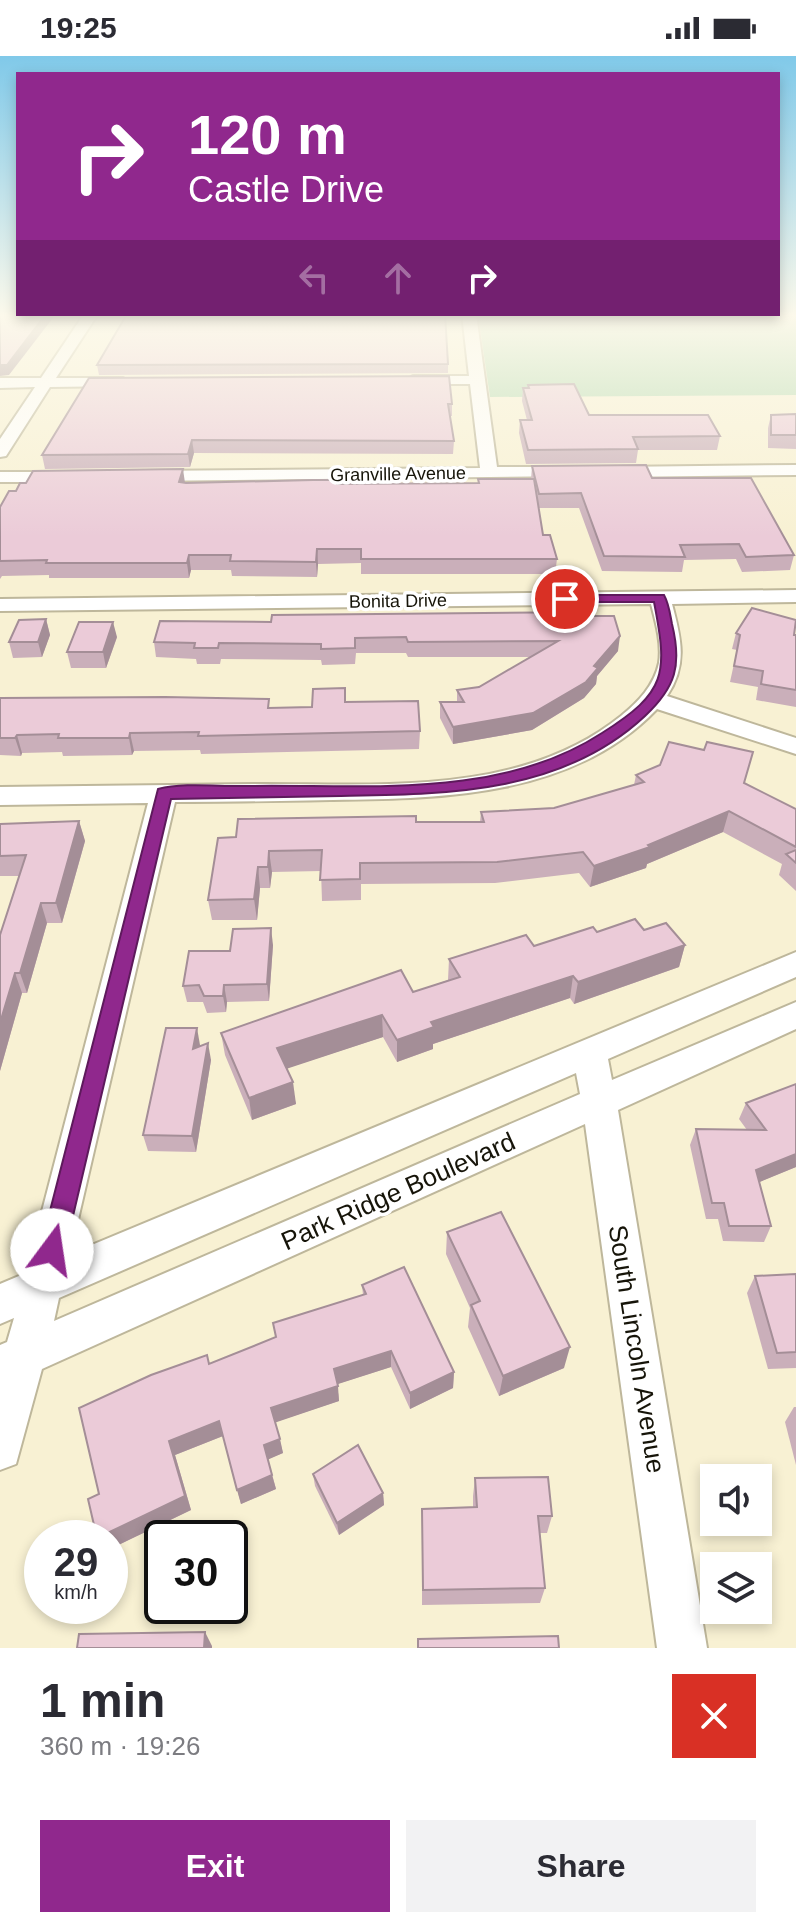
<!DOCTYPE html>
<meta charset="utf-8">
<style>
:root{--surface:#fff;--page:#f2f2f3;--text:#2b2b33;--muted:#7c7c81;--accent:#90288d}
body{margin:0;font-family:Helvetica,sans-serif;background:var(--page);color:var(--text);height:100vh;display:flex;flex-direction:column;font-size:30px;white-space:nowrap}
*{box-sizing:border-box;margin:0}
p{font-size:26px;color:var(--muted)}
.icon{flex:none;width:44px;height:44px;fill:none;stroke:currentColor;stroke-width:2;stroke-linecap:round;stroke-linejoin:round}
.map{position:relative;height:1592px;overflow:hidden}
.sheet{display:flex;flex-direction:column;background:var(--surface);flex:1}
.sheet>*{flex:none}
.guide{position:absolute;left:16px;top:16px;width:764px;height:244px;border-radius:0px;box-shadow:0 4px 12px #0003;background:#90288d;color:#fff;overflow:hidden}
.tools{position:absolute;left:700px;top:1408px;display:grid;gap:16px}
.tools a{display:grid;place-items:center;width:72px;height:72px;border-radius:0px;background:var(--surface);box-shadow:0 4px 12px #0003;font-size:40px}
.speed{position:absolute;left:24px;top:1464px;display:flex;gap:16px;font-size:40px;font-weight:700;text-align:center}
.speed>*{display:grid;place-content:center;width:104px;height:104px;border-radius:50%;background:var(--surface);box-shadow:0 4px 12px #0003;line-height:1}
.speed small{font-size:20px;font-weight:400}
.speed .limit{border:4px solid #111;border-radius:12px;background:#fff;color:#111}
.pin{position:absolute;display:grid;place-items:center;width:68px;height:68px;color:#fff;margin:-34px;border:4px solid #fff;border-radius:50%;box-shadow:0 2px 8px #0007}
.me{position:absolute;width:88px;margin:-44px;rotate:14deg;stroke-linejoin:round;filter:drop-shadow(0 0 6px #0008)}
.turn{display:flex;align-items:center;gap:28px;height:168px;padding:0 40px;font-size:36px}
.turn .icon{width:104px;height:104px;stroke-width:2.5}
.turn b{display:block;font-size:56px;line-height:68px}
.lanes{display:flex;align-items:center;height:76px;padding:0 40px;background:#0003;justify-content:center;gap:40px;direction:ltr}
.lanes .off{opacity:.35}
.round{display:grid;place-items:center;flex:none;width:84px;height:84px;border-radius:0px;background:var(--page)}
.headline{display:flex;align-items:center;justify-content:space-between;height:136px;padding:0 40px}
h1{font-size:48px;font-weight:700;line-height:60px}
.button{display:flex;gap:16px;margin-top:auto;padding:16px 40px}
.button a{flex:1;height:92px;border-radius:0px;background:var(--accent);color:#fff;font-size:32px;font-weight:700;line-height:92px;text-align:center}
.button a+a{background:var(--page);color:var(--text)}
.status{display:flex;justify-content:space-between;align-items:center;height:56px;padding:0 40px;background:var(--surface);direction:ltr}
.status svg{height:22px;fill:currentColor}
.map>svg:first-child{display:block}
.green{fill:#b1d9af}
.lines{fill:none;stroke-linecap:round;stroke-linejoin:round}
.minor-casing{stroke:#beb79b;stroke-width:4}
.minor{fill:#fff;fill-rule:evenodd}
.wall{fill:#caafba}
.shaded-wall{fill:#a48e97}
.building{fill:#ebcbd8;stroke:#a48e97;stroke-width:2}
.route{fill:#90288d;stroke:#5e1a5c;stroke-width:2}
.labels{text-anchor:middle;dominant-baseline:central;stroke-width:7;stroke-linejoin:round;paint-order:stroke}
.far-street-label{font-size:18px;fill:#161409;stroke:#fff}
.near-street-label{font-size:26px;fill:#161409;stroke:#fff}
</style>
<div class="status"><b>19:25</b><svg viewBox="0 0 49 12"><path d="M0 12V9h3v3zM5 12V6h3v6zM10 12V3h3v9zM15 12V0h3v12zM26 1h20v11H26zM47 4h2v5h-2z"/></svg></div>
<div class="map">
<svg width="796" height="1592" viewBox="0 0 796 1592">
<rect width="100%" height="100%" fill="#f8f1d3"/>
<polygon class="green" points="478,258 796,258 796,339 490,341"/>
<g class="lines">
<defs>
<g id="minor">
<polygon points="84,258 98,258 56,322 123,322 130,326 123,330 50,331 6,400 0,401 0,383 35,331 0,332 0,322 41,322"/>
<polygon points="462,258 476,258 497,411 567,411 573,412 576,416 573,420 145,425 136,420 145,415 480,412 470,328 413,328 406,324 413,320 469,320"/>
<polygon points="796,409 796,419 613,421 604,416 613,411"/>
<polygon points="0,416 67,416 76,421 67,426 0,426"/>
<path d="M796 534V546L672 548C681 582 688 609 667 640L796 682V698L657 653C574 740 445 743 333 744 280 745 228 746 175 746L70 1198 796 896V921L608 1003 612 1024 796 946V973L618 1054 707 1592H657L585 1068 42 1313 16 1408 0 1414V1289L7 1286 14 1262 0 1268V1228L26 1217 148 747 0 749V731C85 730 169 729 254 728 377 727 519 742 621 660 638 646 654 630 659 607 662 588 656 567 651 548L0 555V543ZM576 1017 580 1038 54 1265 59 1242Z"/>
</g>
</defs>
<use href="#minor" class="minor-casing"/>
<use href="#minor" class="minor"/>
</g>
<g class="wall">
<polygon points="448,308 448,317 99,319 97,309"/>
<polygon points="528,329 589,359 720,380 717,394 638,394 636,407 526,408 519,377 520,364 527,364 522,345 523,332 528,332"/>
<polygon points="452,348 452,360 450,360 454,385 453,398 194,397 190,411 45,413 42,399"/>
<polygon points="796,358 796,393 768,392 768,372 771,359"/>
<polygon points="532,410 652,422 794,499 790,514 742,516 736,503 684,504 682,516 602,515 579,452 539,452 543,479 557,503 555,518 361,518 361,507 318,508 317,521 232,520 231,514 191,514 189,522 49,522 49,519 2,520 0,523 0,451 26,427 337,428 478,427 478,423 531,423"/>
<polygon points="590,560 618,595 597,620 596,628 584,642 532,674 453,688 440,662 440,646 457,646 457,634 479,631 530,601 408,601 406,597 356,597 355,608 322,609 321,604 221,603 220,608 197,608 196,603 156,601 154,586 271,566"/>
<polygon points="46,563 50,579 42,601 13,602 9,586"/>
<polygon points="736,577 796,579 796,651 756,644 758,631 730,626 737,594 732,593"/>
<polygon points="117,581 106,612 71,612 67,596"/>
<polygon points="345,632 346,646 420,675 419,693 201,698 200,694 134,695 132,699 63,700 62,696 22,697 21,700 0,699 0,642 270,652 312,651"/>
<polygon points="636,719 744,727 796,753 796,835 779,819 782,808 723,776 647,808 646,812 590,831 579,817 495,827 361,828 361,844 322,845 321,815 272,816 270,832 260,832 257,864 212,864 208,844 236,781 416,766 480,766 481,756 554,752 634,729"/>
<polygon points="79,765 85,785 62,867 47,867 27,937 22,937 0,1015 0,879 19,820 0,820 0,768"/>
<polygon points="644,874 685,889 679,911 574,948 570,942 433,988 433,993 397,1006 383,981 287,1012 296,1048 252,1064 225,999 221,977 413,936 448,924 449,903 534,890 597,876"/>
<polygon points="273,889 269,945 227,946 226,956 207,957 203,946 187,946 183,930 230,895"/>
<polygon points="200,989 211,1004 196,1096 148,1095 143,1079"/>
<polygon points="796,1028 796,1111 759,1126 771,1170 764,1186 723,1185 718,1163 706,1163 690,1089 696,1073 747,1074 739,1063 746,1047"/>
<polygon points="447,1176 564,1312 499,1340 468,1271 470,1252 446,1198"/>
<polygon points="796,1218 796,1312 768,1313 747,1237 755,1220"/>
<polygon points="362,1229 454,1316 453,1332 410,1353 391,1311 337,1328 339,1345 275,1366 283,1397 268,1403 276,1433 241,1448 223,1380 175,1399 191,1454 110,1493 110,1482 99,1438 209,1308 276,1281 273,1267 363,1239"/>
<polygon points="794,1351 796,1351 796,1409 785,1366"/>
<polygon points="313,1418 383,1437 384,1449 339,1479 315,1430"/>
<polygon points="475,1422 552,1460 547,1477 540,1477 545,1532 540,1547 422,1549 422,1453 473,1451 473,1440"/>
</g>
<g class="shaded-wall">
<polygon points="46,258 56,258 9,319 0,320 0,309"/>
<polygon points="192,384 194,397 190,411 188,398"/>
<polygon points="183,413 185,427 179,426"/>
<polygon points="317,493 318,508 317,521 316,506"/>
<polygon points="189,499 191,514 189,522 187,507"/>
<polygon points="46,563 50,579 42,601 38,586"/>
<polygon points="113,566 117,581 106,612 103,596"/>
<polygon points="620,580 618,595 597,620 596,628 584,642 532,674 453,688 453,671 594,610"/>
<polygon points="130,677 134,695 132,699 129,682"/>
<polygon points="17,679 22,697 21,700 15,682"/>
<polygon points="729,755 723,776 647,808 646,812 590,831 594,810"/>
<polygon points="79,765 85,785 62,867 56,847"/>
<polygon points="269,795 272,816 270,832 268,811"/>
<polygon points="258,811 260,832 257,864 254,843"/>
<polygon points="41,847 47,867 27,937 20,917"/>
<polygon points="271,872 273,889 269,945 267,928"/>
<polygon points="685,889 679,911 574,948 578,926"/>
<polygon points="15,917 22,937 0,1015 0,967"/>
<polygon points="573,920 570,942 433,988 433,993 397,1006 397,984 431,966"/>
<polygon points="224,929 227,946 226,956 223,940"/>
<polygon points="382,959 383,981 280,1015 277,992"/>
<polygon points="197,972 200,989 197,1009 193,993"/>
<polygon points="208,987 211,1004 196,1096 192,1080"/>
<polygon points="293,1026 296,1048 252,1064 249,1042"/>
<polygon points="796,1098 796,1111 750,1130 756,1114"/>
<polygon points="570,1291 564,1312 499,1340 503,1320"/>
<polygon points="391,1295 391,1311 335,1329 334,1313"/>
<polygon points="454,1316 453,1332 410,1353 410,1337"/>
<polygon points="338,1330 339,1345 274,1367 271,1352"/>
<polygon points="219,1365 223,1380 175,1399 191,1454 110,1493 110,1482 98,1482 169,1385"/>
<polygon points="280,1383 283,1397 267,1404 264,1389"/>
<polygon points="272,1419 276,1433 241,1448 237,1434"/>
<polygon points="383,1437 384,1449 339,1479 337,1467"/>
<polygon points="205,1576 212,1590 212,1592 204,1592"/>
</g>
<g class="building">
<polygon points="0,258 46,258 7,309 0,309"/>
<polygon points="127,258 445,258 448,308 97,309"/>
<polygon points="449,320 452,348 448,348 454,385 192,384 188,398 42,399 89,322"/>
<polygon points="574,328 589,359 708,359 720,380 633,381 638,393 528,394 520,364 532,364 523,332 529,332 528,329"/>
<polygon points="796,358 796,379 771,379 771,359"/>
<polygon points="646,409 652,422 751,422 794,499 746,501 739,488 680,489 685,501 604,500 581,437 539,438 532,410"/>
<polygon points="183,413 179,426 186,427 313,424 337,424 337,428 479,427 478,423 534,423 543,479 550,479 557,503 361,503 361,493 317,493 316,506 230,505 231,499 189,499 187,507 46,507 47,504 0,505 0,451 9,435 16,435 20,427 26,427 33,415"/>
<polygon points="752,552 796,564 794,579 796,579 796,634 761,628 763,615 734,610 740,579 736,577"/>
<polygon points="589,556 590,560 614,560 620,580 594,610 598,612 586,626 533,657 453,671 440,646 464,646 457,634 479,631 558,585 408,586 406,581 355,582 355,592 321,593 321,588 219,587 218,592 194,592 195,587 154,586 160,565 271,566 272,559"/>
<polygon points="46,563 38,586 9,586 19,564"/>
<polygon points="79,566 113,566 103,596 67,596"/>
<polygon points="345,632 345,646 418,645 420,675 198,680 199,676 130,677 129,682 58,682 59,678 17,679 15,682 0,682 0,642 165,641 269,643 268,652 312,651 313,633"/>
<polygon points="669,686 704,694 707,686 753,696 744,727 796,753 796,791 729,755 648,789 650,791 594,810 583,796 497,806 360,807 360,823 320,824 322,794 269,795 268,811 258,811 254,843 208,844 218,782 236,781 238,763 416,760 416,766 484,766 481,756 554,752 644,726 636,719 660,709"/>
<polygon points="79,765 56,847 41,847 20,917 15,917 0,967 0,879 26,799 0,800 0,768"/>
<polygon points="796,794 796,807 786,798"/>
<polygon points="635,863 644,874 666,867 685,889 578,926 573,920 431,966 434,971 397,984 382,959 277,992 293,1026 249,1042 221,977 401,914 413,936 460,921 449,903 526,879 534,890 593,871 597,876"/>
<polygon points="271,872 267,928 224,929 223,940 204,940 199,929 183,930 189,895 230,895 233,873"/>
<polygon points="166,972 197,972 193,993 208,987 192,1080 143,1079"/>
<polygon points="796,1028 796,1098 756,1114 771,1170 729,1170 724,1147 712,1147 696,1073 766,1074 746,1047"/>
<polygon points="501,1156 570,1291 503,1320 471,1249 480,1245 447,1176"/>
<polygon points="404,1211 454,1316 410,1337 391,1295 334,1313 338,1330 271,1352 280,1383 264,1389 272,1419 237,1434 219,1365 169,1385 185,1440 97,1482 88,1443 99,1438 79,1352 151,1319 207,1299 209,1308 276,1281 273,1267 366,1238 362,1229"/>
<polygon points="796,1218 796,1296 777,1297 755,1220"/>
<polygon points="358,1389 383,1437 337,1467 313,1418"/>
<polygon points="548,1421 552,1460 538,1460 545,1532 423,1534 422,1453 477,1451 475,1422"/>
<polygon points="205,1576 204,1592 77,1592 79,1578"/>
<polygon points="558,1580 559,1592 418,1592 418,1583"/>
</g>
<linearGradient id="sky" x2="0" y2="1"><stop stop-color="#80c9e9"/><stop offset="0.54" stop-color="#fcf9eb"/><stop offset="1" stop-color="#fcf9eb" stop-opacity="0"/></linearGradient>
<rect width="796" height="481" fill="url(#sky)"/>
<path class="route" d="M565 539H664C669 548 670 558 672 568 682 609 676 631 645 660 562 738 447 738 341 740 284 741 228 742 171 743L65 1194 61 1202 52 1206 43 1202 40 1194 158 733C185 726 220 731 248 730 366 728 499 744 602 677 667 636 668 618 654 546H561V540Z"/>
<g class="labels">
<g class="far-street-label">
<text transform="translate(398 418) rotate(-1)">Granville Avenue</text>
<text transform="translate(398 545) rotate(-1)">Bonita Drive</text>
</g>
<g class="near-street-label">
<text transform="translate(398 1135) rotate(-24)">Park Ridge Boulevard</text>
<text transform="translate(637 1293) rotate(81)">South Lincoln Avenue</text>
</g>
</g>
</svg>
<div class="tools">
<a><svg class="icon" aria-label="sound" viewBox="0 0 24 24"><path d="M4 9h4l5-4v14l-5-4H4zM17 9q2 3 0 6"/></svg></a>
<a><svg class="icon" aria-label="layers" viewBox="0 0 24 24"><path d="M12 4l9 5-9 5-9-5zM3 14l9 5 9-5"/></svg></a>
</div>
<div class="speed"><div>29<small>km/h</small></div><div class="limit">30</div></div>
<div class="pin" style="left:565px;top:543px;background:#d93025"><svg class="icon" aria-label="arrive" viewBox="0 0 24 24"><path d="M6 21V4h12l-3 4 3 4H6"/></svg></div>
<svg class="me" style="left:52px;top:1194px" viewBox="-20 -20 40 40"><circle r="19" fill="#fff"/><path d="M0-13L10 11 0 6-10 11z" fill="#90288d"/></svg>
<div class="guide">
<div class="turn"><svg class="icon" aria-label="right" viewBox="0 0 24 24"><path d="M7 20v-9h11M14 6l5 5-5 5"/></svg><div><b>120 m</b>Castle Drive</div></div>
<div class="lanes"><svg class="icon off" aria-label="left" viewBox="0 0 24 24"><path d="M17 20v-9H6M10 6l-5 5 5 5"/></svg><svg class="icon off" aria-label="ahead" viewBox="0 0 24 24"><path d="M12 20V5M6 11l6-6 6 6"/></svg><svg class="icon" aria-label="right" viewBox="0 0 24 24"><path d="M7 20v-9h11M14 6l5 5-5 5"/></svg></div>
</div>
</div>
<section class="sheet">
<div class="headline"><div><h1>1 min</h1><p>360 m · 19:26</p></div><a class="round" style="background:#d93025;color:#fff"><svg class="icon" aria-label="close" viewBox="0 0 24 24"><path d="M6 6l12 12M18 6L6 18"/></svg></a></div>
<div class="button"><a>Exit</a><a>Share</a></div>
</section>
